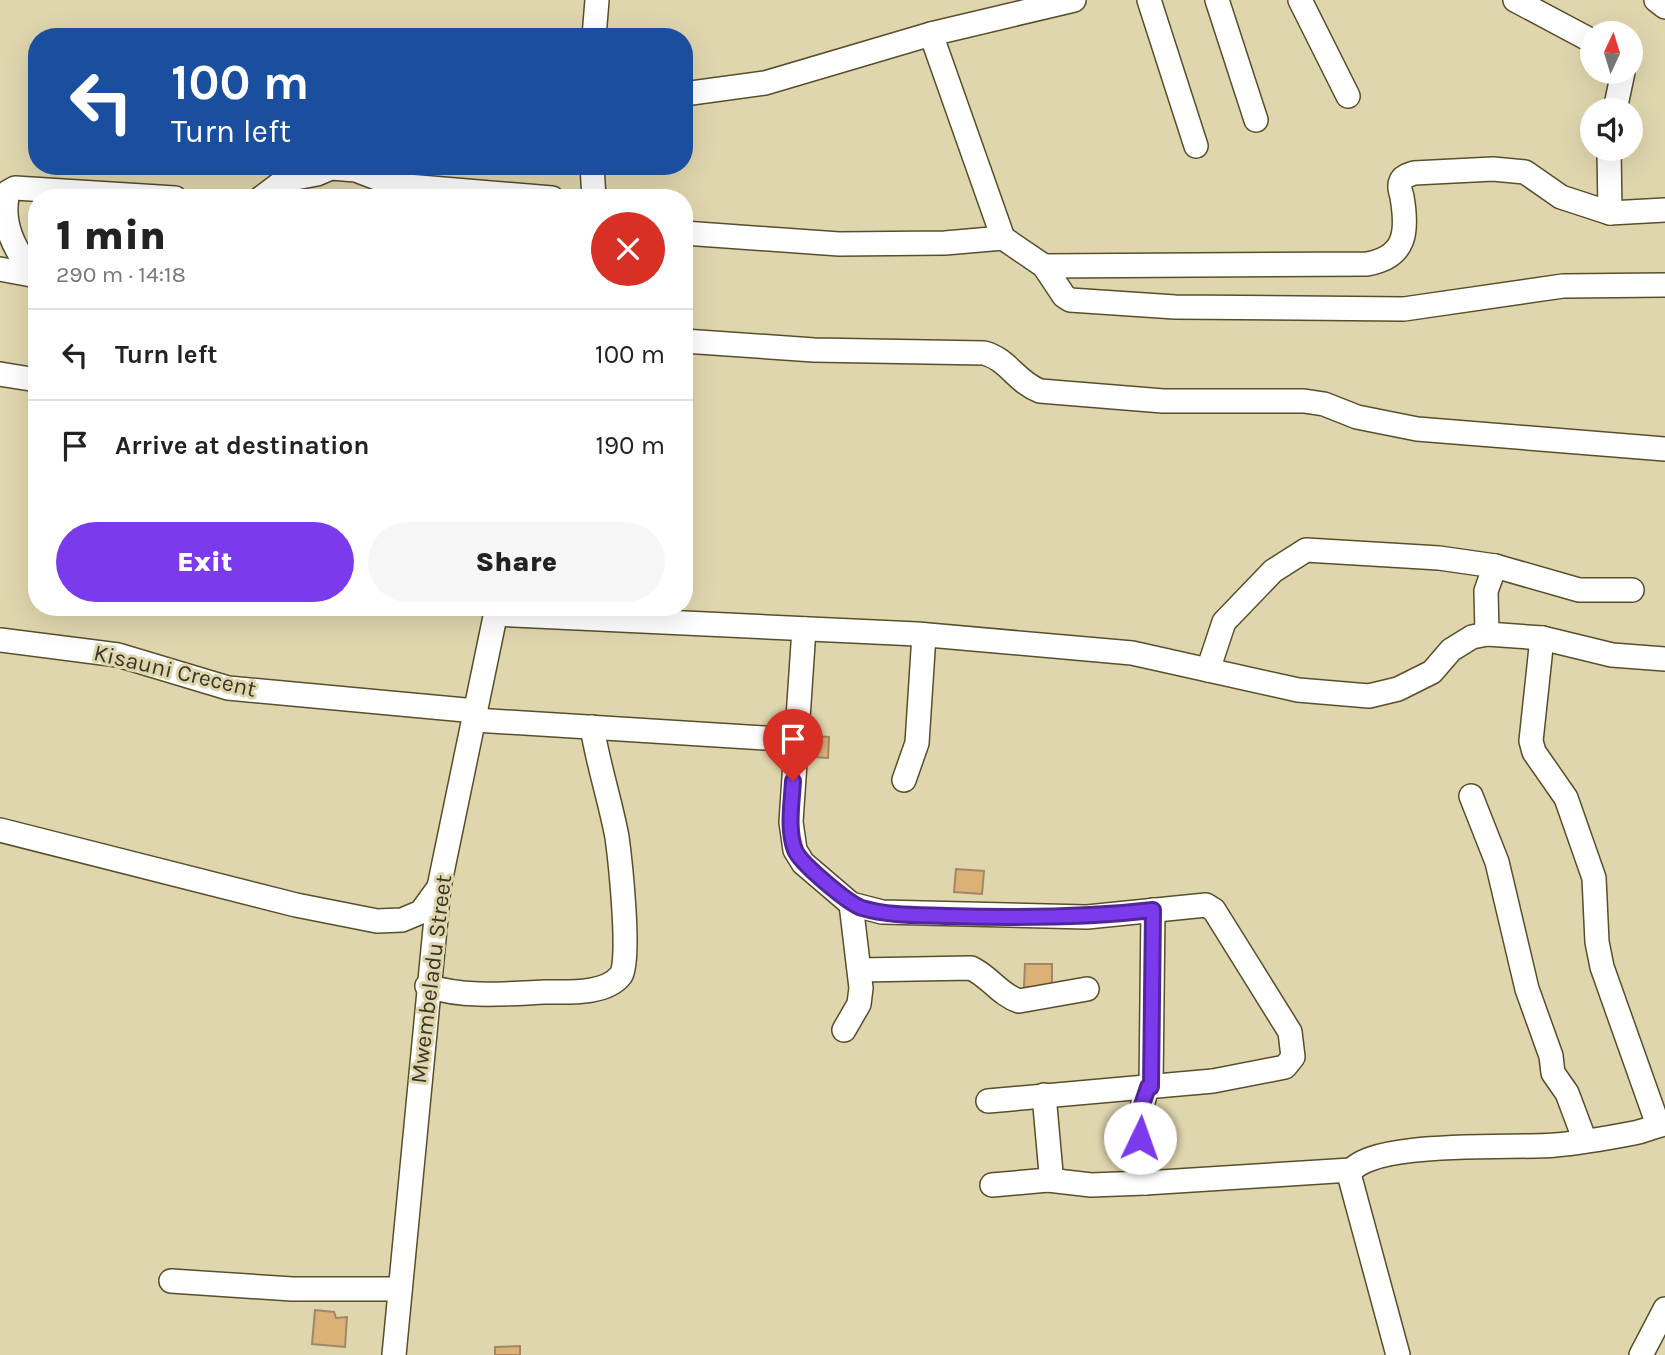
<!DOCTYPE html>
<meta charset="utf-8">
<style>
:root{--surface:#fff;--page:#f6f6f6;--text:#222;--muted:#767676;--line:#e0e0e0;--accent:#7c3aed}
body{margin:0;font-family:Karla,sans-serif;background:var(--page);color:var(--text);height:100vh;display:flex;flex-direction:column;font-size:26px;white-space:nowrap}
*{box-sizing:border-box;margin:0}
p{font-size:23px;color:var(--muted)}
.icon{flex:none;width:38px;height:38px;fill:none;stroke:currentColor;stroke-width:2;stroke-linecap:round;stroke-linejoin:round}
.map{position:relative;flex:1;overflow:hidden}
.side{position:absolute;left:28px;top:189px;width:665px;height:427px;display:flex;flex-direction:column;background:var(--surface);border-radius:28px;box-shadow:0 7px 28px #0002}
.side>*{flex:none}
.top-card{position:absolute;left:28px;top:28px;width:665px;height:147px;border-radius:28px;box-shadow:0 7px 28px #0002;background:#1a4fa0;color:#fff;overflow:hidden}
.needle{width:46px;rotate:4deg}
.fabs{position:absolute;left:1580px;top:21px;display:grid;gap:14px}
.fabs a{display:grid;place-items:center;width:63px;height:63px;border-radius:50%;background:var(--surface);box-shadow:0 7px 28px #0002;font-size:35px}
.pin{position:absolute;display:grid;place-items:center;width:60px;height:60px;color:#fff;margin:-72px -30px;border-radius:50% 50% 50% 0;rotate:-45deg;box-shadow:0 0 7px #0007}
.pin .icon{rotate:45deg}
.me{position:absolute;width:77px;margin:-38px;rotate:3deg;stroke-linejoin:round;filter:drop-shadow(0 0 5px #0008)}
.turn{display:flex;align-items:center;gap:24px;height:147px;padding:0 28px;font-size:32px}
.turn .icon{width:91px;height:91px;stroke-width:2.5}
.turn b{display:block;font-size:49px;line-height:60px}
.round{display:grid;place-items:center;flex:none;width:74px;height:74px;border-radius:37px;background:var(--page)}
.summary{display:flex;align-items:center;justify-content:space-between;height:119px;padding:0 28px}
h1{font-size:42px;font-weight:800;line-height:52px}
.action{display:flex;gap:14px;margin-top:auto;padding:14px 28px}
.action a{flex:1;height:80px;border-radius:42px;background:var(--accent);color:#fff;font-size:28px;font-weight:800;line-height:80px;text-align:center}
.action a+a{background:var(--page);color:var(--text)}
ul{padding:0;list-style:none}
li{display:flex;align-items:center;gap:21px;height:91px;padding:0 28px;border-top:2px solid var(--line)}
li div{flex:1}
li b{display:block;font-size:26px}
li em{font-style:normal}
.map>svg:first-child{display:block}
.building{fill:#dbb175;stroke:#9f8867;stroke-width:2}
.lines{fill:none;stroke-linecap:round;stroke-linejoin:round}
.minor-casing{stroke:#574e2b;stroke-width:26}
.minor{stroke:#fff;stroke-width:23}
.route-casing{stroke:#51269a;stroke-width:18}
.route{stroke:#7c3aed;stroke-width:12}
.labels{text-anchor:middle;dominant-baseline:central;stroke-width:6;stroke-linejoin:round;paint-order:stroke}
.street-label{font-size:23px;fill:#393626;stroke:#e0d6ae}
</style>
<div class="map">
<svg width="1665" height="1355" viewBox="0 0 1665 1355">
<rect width="100%" height="100%" fill="#e0d6ae"/>
<g class="building">
<polygon points="815,736 829,737 828,758 814,757"/>
<polygon points="956,869 984,871 982,894 954,892"/>
<polygon points="1025,964 1052,964 1052,988 1024,987"/>
<polygon points="315,1310 334,1312 336,1318 347,1317 345,1347 312,1344"/>
<polygon points="520,1346 520,1355 495,1355 495,1347"/>
</g>
<g class="lines">
<defs>
<g id="minor">
<polyline points="1149,0 1196,146"/>
<polyline points="1217,0 1256,120"/>
<polyline points="1300,0 1348,96"/>
<polyline points="1515,0 1592,41"/>
<polyline points="1656,0 1665,7"/>
<polyline points="931,34 1003,238"/>
<polyline points="594,37 597,0"/>
<polyline points="684,94 765,83 931,34 1074,0"/>
<polyline points="1615,110 1623,72"/>
<polyline points="592,166 594,198"/>
<polyline points="261,198 285,180 317,174 331,168 356,170 395,185 552,198"/>
<polyline points="1610,213 1665,210"/>
<polyline points="684,233 839,244 945,243 1003,238 1044,266 1064,296 1070,300 1175,307 1404,309 1563,286 1665,285"/>
<path d="M1044 266 1367 264C1406 257 1408 232 1402 197 1401 192 1398 187 1401 181 1403 176 1409 175 1414 173L1493 169 1525 172 1561 197 1610 213 1609 149"/>
<polyline points="0,269 37,276"/>
<path d="M33 275C15 249 0 224 8 192L15 188 175 198"/>
<path d="M684 341 814 350 984 353C1008 359 1016 382 1040 391L1163 401H1304L1324 404 1357 417 1417 429 1665 449"/>
<polyline points="0,374 37,380"/>
<polyline points="495,614 917,634 1132,653 1298,690 1369,696 1398,689 1432,672 1451,650 1472,637 1487,634 1542,638 1612,655 1665,659"/>
<polyline points="804,629 791,822 795,850 803,863 851,904 882,912 1087,917 1206,905 1214,910 1290,1032 1293,1057 1285,1067 1213,1081 988,1101"/>
<polyline points="1487,634 1486,591 1495,566"/>
<polyline points="1542,638 1531,741 1534,752 1566,798 1594,878 1597,942 1602,967 1658,1125"/>
<polyline points="0,640 118,655 228,688 476,711"/>
<polyline points="1208,670 1224,622 1273,571 1306,550 1439,558 1495,566 1579,590 1632,590"/>
<polyline points="475,720 797,740"/>
<polyline points="904,780 917,743 924,635"/>
<polyline points="1471,796 1497,862 1527,989 1551,1056 1553,1073 1567,1093 1585,1141"/>
<polyline points="0,830 296,905 377,921 402,920 421,912 437,890"/>
<path d="M860 970 971 968C989 976 1000 995 1019 1001L1087 989"/>
<path d="M427 986C465 998 505 994 544 992 566 992 606 995 621 975 631 961 620 859 617 837 610 800 598 764 592 727"/>
<polyline points="844,1030 859,1004 861,988 851,904"/>
<polyline points="1151,1087 1153,910"/>
<polyline points="1048,1180 1091,1185 1145,1183 1351,1170"/>
<path d="M1145 1183C1138 1154 1136 1115 1148 1087"/>
<polyline points="992,1185 1048,1180 1051,1173 1044,1095"/>
<polyline points="171,1281 292,1289 400,1289"/>
<polyline points="394,1355 439,887 497,607"/>
<path d="M1398 1355 1349 1174C1367 1139 1516 1149 1555 1145 1582 1143 1608 1138 1634 1133 1645 1131 1654 1126 1665 1124"/>
<polyline points="1641,1355 1665,1309"/>
</g>
</defs>
<use href="#minor" class="minor-casing"/>
<use href="#minor" class="minor"/>
</g>
<g class="lines">
<defs>
<path id="route" d="M793 781C792 802 787 829 795 850 800 863 849 904 862 908 889 916 919 915 946 916 1016 918 1084 918 1153 910L1151 1087H1148L1142 1105 1140 1138"/>
</defs>
<use href="#route" class="route-casing"/>
<use href="#route" class="route"/>
</g>
<g class="labels">
<g class="street-label">
<text transform="translate(175 671) rotate(13)">Kisauni Crecent</text>
<text transform="translate(431 979) rotate(-83)">Mwembeladu Street</text>
</g>
</g>
</svg>
<div class="fabs">
<a><svg class="needle" viewBox="-14 -14 28 28"><path d="M0-13l5 13h-10z" fill="#e53935"/><path d="M0 13l5-13h-10z" fill="#767676"/></svg></a>
<a><svg class="icon" aria-label="sound" viewBox="0 0 24 24"><path d="M4 9h4l5-4v14l-5-4H4zM17 9q2 3 0 6"/></svg></a>
</div>
<div class="pin" style="left:793px;top:781px;background:#d93025"><svg class="icon" aria-label="arrive" viewBox="0 0 24 24"><path d="M6 21V4h12l-3 4 3 4H6"/></svg></div>
<svg class="me" style="left:1140px;top:1138px" viewBox="-20 -20 40 40"><circle r="19" fill="#fff"/><path d="M0-13L10 11 0 6-10 11z" fill="#7c3aed"/></svg>
<div class="top-card">
<div class="turn"><svg class="icon" aria-label="left" viewBox="0 0 24 24"><path d="M17 20v-9H6M10 6l-5 5 5 5"/></svg><div><b>100 m</b>Turn left</div></div>
</div>
<section class="side">
<div class="summary"><div><h1>1 min</h1><p>290 m · 14:18</p></div><a class="round" style="background:#d93025;color:#fff"><svg class="icon" aria-label="close" viewBox="0 0 24 24"><path d="M6 6l12 12M18 6L6 18"/></svg></a></div>
<ul>
<li><svg class="icon" aria-label="left" viewBox="0 0 24 24"><path d="M17 20v-9H6M10 6l-5 5 5 5"/></svg><div><b>Turn left</b></div><em>100 m</em></li>
<li><svg class="icon" aria-label="arrive" viewBox="0 0 24 24"><path d="M6 21V4h12l-3 4 3 4H6"/></svg><div><b>Arrive at destination</b></div><em>190 m</em></li>
</ul>
<div class="action"><a>Exit</a><a>Share</a></div>
</section>
</div>
